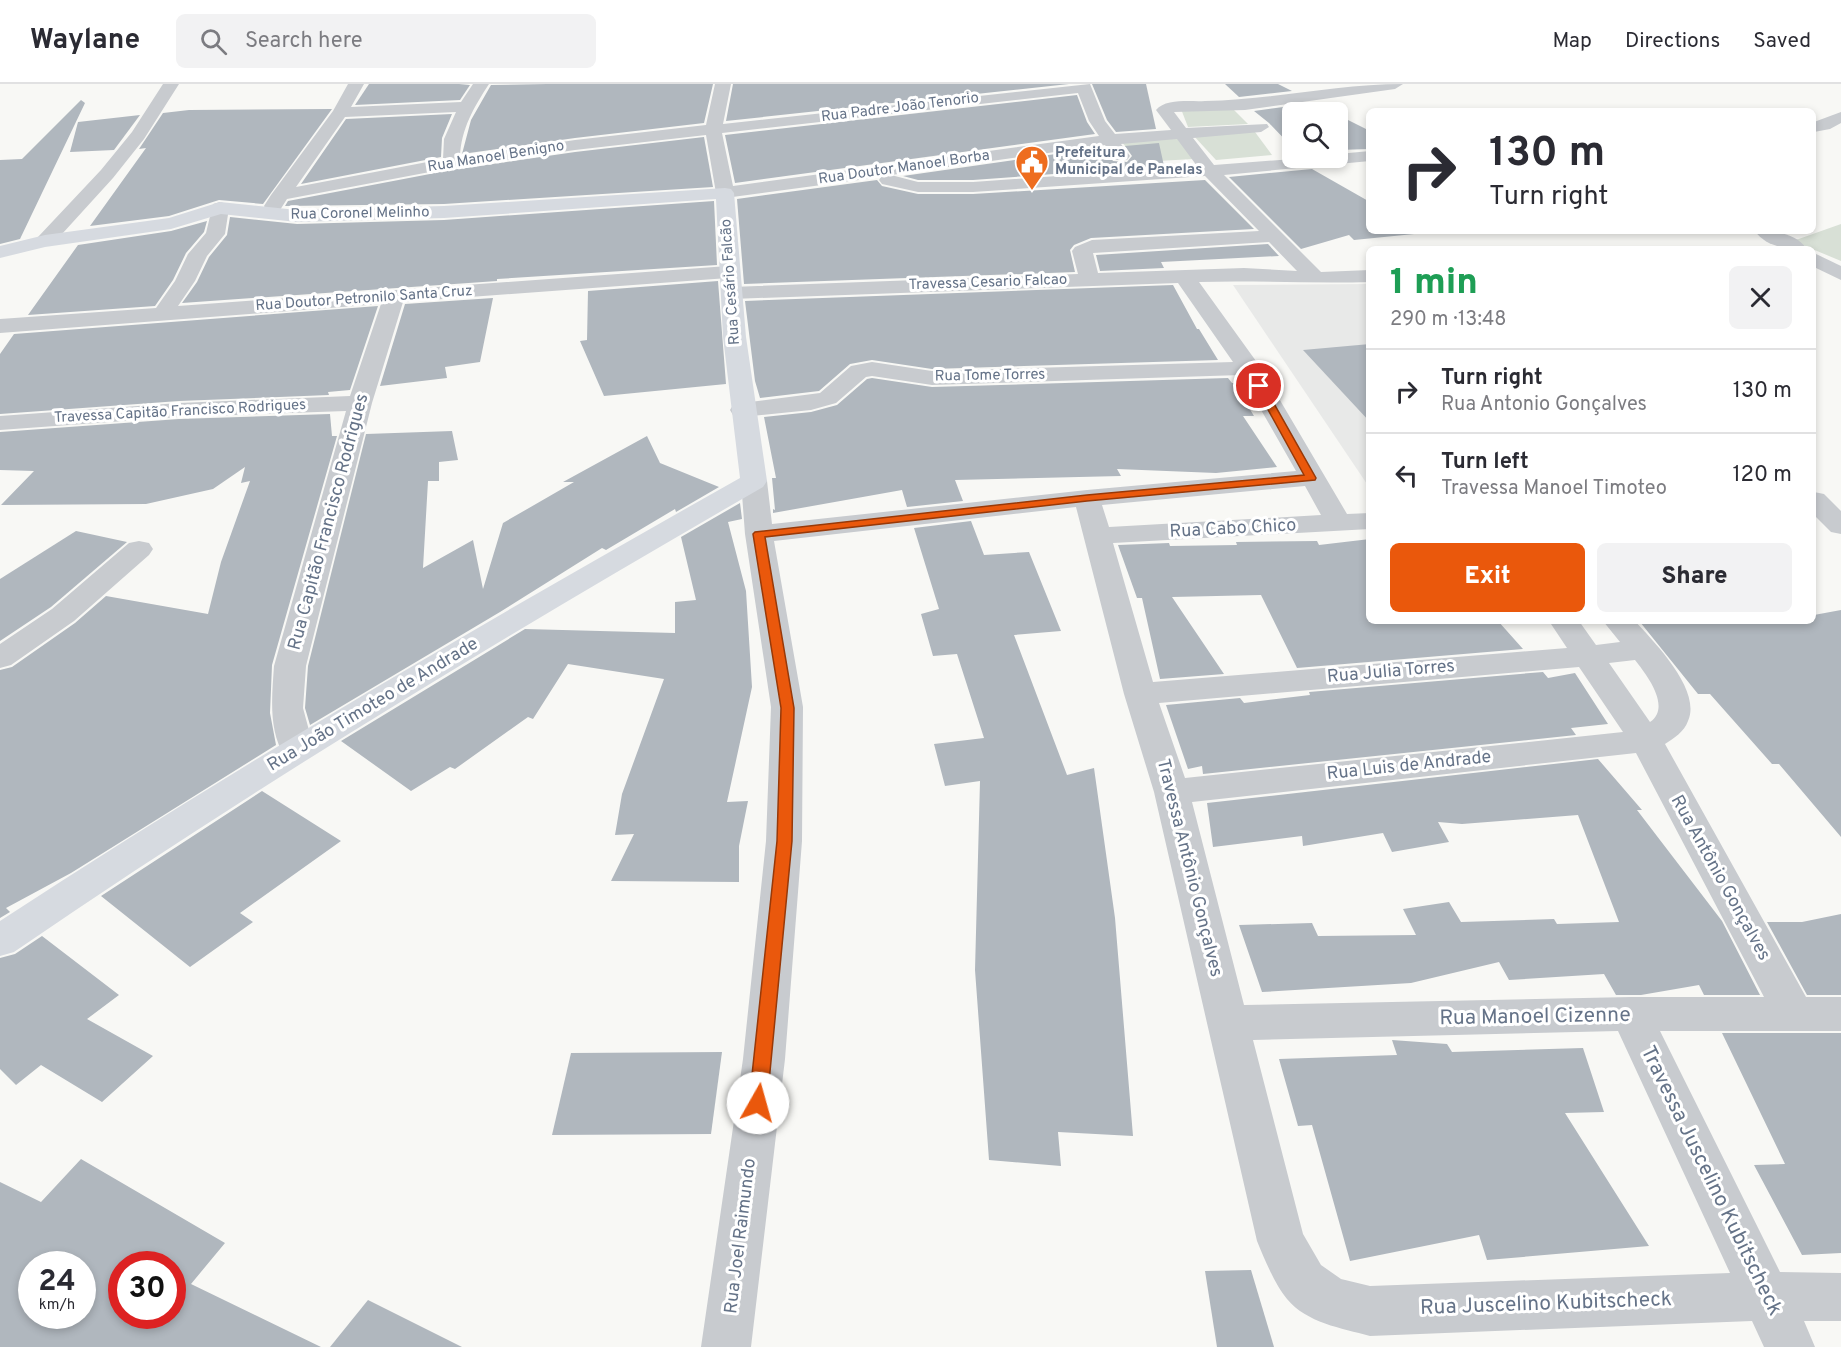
<!DOCTYPE html>
<meta charset="utf-8">
<style>
:root{--surface:#fff;--page:#f2f2f3;--text:#2b2b33;--muted:#7c7c81;--line:#e1e1e2;--accent:#ea580c}
body{margin:0;font-family:Overpass,sans-serif;background:var(--page);color:var(--text);height:100vh;display:flex;flex-direction:column;font-size:22px;white-space:nowrap}
*{box-sizing:border-box;margin:0}
p{font-size:20px;color:var(--muted)}
.icon{flex:none;width:33px;height:33px;fill:none;stroke:currentColor;stroke-width:2;stroke-linecap:round;stroke-linejoin:round}
.map{position:relative;flex:1;overflow:hidden}
.details{position:absolute;left:1366px;top:162px;width:450px;height:378px;display:flex;flex-direction:column;background:var(--surface);border-radius:9px;box-shadow:0 3px 9px #0003}
.details>*{flex:none}
.banner{position:absolute;left:1366px;top:24px;width:450px;height:126px;border-radius:9px;box-shadow:0 3px 9px #0003;background:#fff;color:var(--text);overflow:hidden}
.buttons{position:absolute;left:1282px;top:18px;display:grid;gap:12px}
.buttons a{display:grid;place-items:center;width:66px;height:66px;border-radius:9px;background:var(--surface);box-shadow:0 3px 9px #0003;font-size:30px}
.speed{position:absolute;left:18px;top:1167px;display:flex;gap:12px;font-size:30px;font-weight:700;text-align:center}
.speed>*{display:grid;place-content:center;width:78px;height:78px;border-radius:50%;background:var(--surface);box-shadow:0 3px 9px #0003;line-height:1}
.speed small{font-size:15px;font-weight:400}
.speed .limit{border:9px solid #d22;background:#fff;color:#111}
.pin{position:absolute;display:grid;place-items:center;width:51px;height:51px;color:#fff;margin:-26px;border:3px solid #fff;border-radius:50%;box-shadow:0 2px 6px #0007}
.me{position:absolute;width:66px;margin:-33px;rotate:7deg;stroke-linejoin:round;filter:drop-shadow(0 0 4px #0008)}
.turn{display:flex;align-items:center;gap:21px;height:126px;padding:0 24px;font-size:27px}
.turn .icon{width:78px;height:78px;stroke-width:2.5}
.turn b{display:block;font-size:42px;line-height:51px}
.round{display:grid;place-items:center;flex:none;width:63px;height:63px;border-radius:9px;background:var(--page)}
.head{display:flex;align-items:center;justify-content:space-between;height:102px;padding:0 24px}
h1{font-size:36px;font-weight:800;line-height:45px;color:#1e9e55}
.primary-button{display:flex;gap:12px;margin-top:auto;padding:12px 24px}
.primary-button a{flex:1;height:69px;border-radius:9px;background:var(--accent);color:#fff;font-size:24px;font-weight:800;line-height:69px;text-align:center}
.primary-button a+a{background:var(--page);color:var(--text)}
ul{padding:0;list-style:none}
li{display:flex;align-items:center;gap:18px;height:84px;padding:0 24px;border-top:2px solid var(--line)}
li div{flex:1}
li b{display:block;font-size:22px}
li em{font-style:normal}
header{display:flex;align-items:center;gap:36px;box-sizing:border-box;height:84px;padding:0 30px;background:var(--surface);border-bottom:2px solid var(--line)}
header strong{font-size:28px}
nav{display:flex;gap:33px;margin-inline-start:auto;font-size:21px}
.search{width:420px;height:54px;background:var(--page);display:flex;align-items:center;gap:15px;box-sizing:border-box;padding:0 21px;border-radius:9px;color:var(--muted);font-size:22px}
.map>svg:first-child{display:block}
.built{fill:#e8e9e8}
.green{fill:#d8e0d6}
.building{fill:#b0b7be;fill-rule:evenodd}
.lines{fill:none;stroke-linecap:round;stroke-linejoin:round}
.minor{fill:#c8cbcf;fill-rule:evenodd}
.major{fill:#d6dae0;fill-rule:evenodd}
.route{fill:#ea580c;stroke:#983908;stroke-width:1.5}
.labels{text-anchor:middle;dominant-baseline:central;stroke-width:6;stroke-linejoin:round;paint-order:stroke}
.far-street-label{font-size:15px;fill:#657388;stroke:#fff}
.far-poi-label{font-size:15px;font-weight:bold;fill:#657388;stroke:#fff;text-anchor:start}
.street-label{font-size:18px;fill:#657388;stroke:#fff}
.near-street-label{font-size:21px;fill:#657388;stroke:#fff}
</style>
<header>
<strong>Waylane</strong>
<div class="search"><svg class="icon" aria-label="search" viewBox="0 0 24 24"><circle cx="10" cy="10" r="6"/><path d="M15 15l6 6"/></svg>Search here</div>
<nav><a>Map</a><a>Directions</a><a>Saved</a></nav>
</header>
<div class="map">
<svg width="1841" height="1263" viewBox="0 0 1841 1263">
<rect width="100%" height="100%" fill="#f8f8f5"/>
<polygon class="built" points="1369,200 1369,403 1233,201"/>
<g class="green">
<polygon points="1231,23 1248,40 1188,43 1181,25"/>
<polygon points="1255,48 1272,71 1216,76 1193,51"/>
<polygon points="1176,53 1194,75 1139,78 1120,56"/>
<polygon points="1841,140 1841,177 1793,157"/>
</g>
<g class="building">
<polygon points="369,0 459,0 470,1 460,16 355,21"/>
<polygon points="547,0 713,0 704,39 575,54 462,70 471,36 491,1"/>
<polygon points="733,0 1069,0 726,37"/>
<polygon points="1092,0 1146,0 1156,45 1116,48 1107,36"/>
<polygon points="1225,0 1278,0 1292,7 1239,13"/>
<polygon points="1077,11 1087,38 1095,50 735,99 725,51"/>
<polygon points="81,16 85,19 20,155 0,160 0,76 22,75"/>
<polygon points="1314,19 1334,28 1293,28 1293,64 1269,39 1254,27"/>
<polygon points="332,25 263,120 219,116 169,132 90,142 146,64 139,65 163,29 189,26"/>
<polygon points="452,30 442,54 441,73 301,100 346,35"/>
<polygon points="140,31 114,66 70,68 78,38"/>
<polygon points="1338,31 1370,47 1370,65 1338,66"/>
<polygon points="704,53 713,103 444,120 285,122 288,117 451,86 575,68"/>
<polygon points="1159,59 1164,82 973,96 918,96 903,92 1104,63 1113,77 1127,78 1132,72 1125,62"/>
<polygon points="1312,85 1370,118 1370,147 1421,147 1424,149 1354,156 1349,151 1301,165 1229,93"/>
<polygon points="877,96 882,102 918,110 973,110 1205,96 1254,145 1091,154 1074,161 1070,166 1075,188 744,200 737,115"/>
<polygon points="714,117 717,181 497,195 497,197 182,219 197,198 209,173 227,151 230,133 297,140 444,136"/>
<polygon points="207,137 204,148 186,169 173,196 155,222 28,231 78,161 171,147"/>
<polygon points="1268,160 1279,172 1161,178 1164,184 1100,187 1096,171"/>
<polygon points="718,197 726,300 604,312 580,257 587,256 588,207"/>
<polygon points="1173,201 1197,245 1199,245 1218,276 932,285 872,276 850,280 819,307 760,314 755,297 745,217"/>
<polygon points="493,214 480,278 445,283 447,294 380,302 405,220"/>
<polygon points="378,222 350,306 328,308 329,311 179,317 0,330 0,270 14,250"/>
<polygon points="1370,260 1370,338 1303,266"/>
<polygon points="872,294 932,303 1228,294 1232,299 1234,299 1254,332 1243,332 1277,383 1216,389 1117,385 1121,392 955,396 963,417 907,423 902,406 773,429 773,425 775,426 772,394 776,394 764,333 811,328 837,321 867,295"/>
<polygon points="330,330 332,352 337,352 272,581 270,629 276,661 71,789 6,824 10,828 0,834 0,586 12,583 75,539 106,512 208,530 221,478 250,397 241,399 245,383 213,405 146,420 1,421 34,387 0,386 0,348 179,335"/>
<polygon points="452,347 458,376 439,378 439,397 428,397 423,484 473,456 483,505 503,439 574,398 563,398 647,352 660,379 719,403 676,428 675,425 606,466 602,464 500,528 310,641 305,624 308,582 366,350"/>
<polygon points="740,419 742,435 728,438 746,507 752,603 727,718 748,717 739,762 739,798 611,797 634,750 615,751 622,710 664,595 568,580 533,635 528,633 455,685 450,683 411,707 341,657 525,545 675,549 675,518 696,516 681,453"/>
<polygon points="971,437 984,471 1029,468 1061,547 1014,551 1067,691 1094,684 1115,834 1133,1052 1058,1048 1061,1082 989,1076 975,886 980,697 945,702 934,660 984,654 957,570 933,572 921,530 939,525 914,444"/>
<polygon points="76,447 127,458 51,523 0,557 0,495"/>
<polygon points="1370,455 1370,537 1498,537 1523,565 1297,584 1261,511 1172,513 1224,590 1160,595 1142,514 1137,514 1118,461 1169,459 1170,462 1237,461 1236,458 1317,457 1319,461"/>
<polygon points="1841,526 1841,753 1779,680 1772,680 1710,610 1698,610 1640,538 1814,537 1814,531"/>
<polygon points="1543,588 1548,594 1575,589 1608,640 1571,644 1576,651 1203,690 1202,682 1188,685 1166,621 1240,614 1244,619 1310,611 1309,608"/>
<polygon points="1598,675 1642,726 1637,726 1722,837 1760,911 1704,911 1699,901 1641,911 1616,911 1604,890 1509,896 1499,878 1411,899 1262,908 1239,841 1312,839 1318,852 1416,851 1403,825 1449,818 1461,838 1554,835 1557,840 1619,838 1578,731 1462,740 1438,738 1449,758 1392,768 1383,749 1303,762 1302,752 1213,763 1207,719"/>
<polygon points="262,707 341,757 240,829 253,838 190,883 101,812"/>
<polygon points="1841,830 1841,911 1807,911 1767,838 1802,838"/>
<polygon points="42,852 119,911 87,935 153,972 102,1018 41,981 16,1001 0,985 0,874 15,870"/>
<polygon points="1722,949 1841,949 1841,1169 1802,1171 1754,1081 1785,1080"/>
<polygon points="1392,956 1447,960 1452,968 1583,964 1604,1028 1565,1029 1649,1162 1487,1176 1479,1151 1350,1177 1312,1041 1298,1042 1279,975 1397,971"/>
<polygon points="722,968 711,1050 552,1051 571,969"/>
<path d="M81 1075 225 1159 191 1200 321 1263H0V1098L41 1118ZM32 1180H82V1232H32ZM122 1180H172V1232H122Z"/>
<polygon points="1251,1186 1274,1263 1217,1263 1205,1187"/>
<polygon points="368,1216 462,1263 330,1263"/>
</g>
<g class="lines">
<g class="minor">
<polygon points="163,0 179,0 144,55 113,94 52,161 38,161 35,157 38,153 101,86 132,48"/>
<path d="M348 0H364L351 23 461 18 473 0H489C474 23 461 45 460 73L575 56 706 41 715 0H731L723 40 1090 0 1105 37 1115 50 1171 46 1156 26C1166 14 1191 18 1205 17 1271 16 1336 0 1403 0L1395 5 1245 26 1174 28 1186 44 1267 40 1269 43 1261 48 1193 54 1214 81 1306 74H1338V70L1370 67V77L1224 91 1321 188 1370 186V198C1312 200 1256 196 1199 198L1261 284 1347 430 1370 429V445L1113 459 1153 598 1567 564 1549 537H1579L1596 561 1620 558 1603 537H1635C1654 558 1702 606 1688 637 1684 648 1674 654 1665 660L1806 913H1841V947H1660L1780 1188 1841 1189V1237H1804L1815 1263H1764L1752 1237 1370 1252C1341 1244 1307 1239 1287 1215 1275 1201 1264 1174 1257 1157L1154 708 1124 610 1076 423 774 457 803 623 802 757 785 975 751 1263H701L743 975 766 757 771 623 745 450 741 397 745 391 754 389 763 391 767 397 772 440 1087 406 1296 387 1241 291 932 301 872 292 866 293 836 319 811 326 742 333 733 331 730 326 733 321 742 319 820 309 851 282 872 278 932 287 1233 278 1178 199 732 215 725 213 721 209 725 205 732 203 1078 190 1072 167 1075 163 1092 156 1259 147 1205 92 973 108H918L882 100 879 96 881 93 725 114 719 113 716 109 706 51 575 66 451 84 287 115 280 126H266L264 122 271 111 333 27ZM1078 9 1089 37 1099 52 733 102 722 49ZM456 28 444 55 443 75 296 103 345 33ZM1177 55 1197 82 973 98H918L891 91 1105 61 1115 76H1127L1130 72 1121 60ZM1269 158 1297 187 1244 184 1098 189 1093 169ZM1305 402 1321 431 1109 443 1102 421ZM1635 576C1646 590 1672 623 1650 638L1609 579ZM1579 583 1623 648 1185 694 1159 619ZM1636 669 1764 913H1631L1244 921 1192 718ZM1618 947 1730 1189 1370 1202 1341 1195 1321 1181 1303 1150 1253 956Z"/>
<polygon points="1841,28 1841,39 1830,45 1814,48 1814,38"/>
<path d="M220 118 227 120 229 124 225 150 207 172 195 197 178 222 728 182 735 184 738 188 735 192 728 194 403 218 372 319 306 582 303 624 314 665 309 673 297 676 285 673C268 646 272 612 274 582L346 327 179 333 0 346V332L179 319 350 312 381 220 0 249V235L156 224 175 197 188 170 206 149 213 120Z"/>
<path d="M1755 147C1774 147 1795 148 1807 165 1788 165 1767 164 1755 147Z"/>
<polygon points="1814,169 1841,182 1841,196 1814,183"/>
<polygon points="1814,408 1824,410 1841,427 1841,450 1831,448 1814,431"/>
<polygon points="139,457 149,459 153,465 149,471 74,537 11,581 0,584 0,560 52,525 129,459"/>
</g>
<path class="major" d="M725 104 731 105 734 109 746 253 767 397 763 403C508 550 257 701 14 868L0 872V837C241 679 490 535 740 394L723 253 716 115 444 134 297 138 221 130 171 145 45 163 0 174V162L45 151 169 134 220 118 297 126 444 122Z"/>
</g>
<polygon class="route" points="1259,299 1264,302 1316,394 1315,396 1087,417 765,453 794,624 792,757 767,1019 764,1025 758,1027 751,1025 749,1019 777,757 781,624 753,450 755,448 1087,411 1304,391 1255,302"/>
<defs>
<symbol id="civic-pin" viewBox="-11 -11 22 30"><path d="M0 17L-7.5 6A9.5 9.5 0 1 1 7.5 6Z" fill="#ee6d1f" stroke="#fff"/><path d="M-.6-6.5H3V-4.5H.6V-3L4-1V1h2V6H-6V1h2V-1L-.6-3ZM-1.2 2.5V6h2.4V2.5Z" fill="#fff"/></symbol>
</defs>
<g fill-rule="evenodd">
<use href="#civic-pin" x="1013" y="59" width="38" height="52"/>
</g>
<g class="labels">
<g class="far-street-label">
<text transform="translate(900 24) rotate(-7)">Rua Padre João Tenorio</text>
<text transform="translate(496 73) rotate(-9)">Rua Manoel Benigno</text>
<text transform="translate(904 84) rotate(-8)">Rua Doutor Manoel Borba</text>
<text transform="translate(360 130) rotate(-1)">Rua Coronel Melinho</text>
<text transform="translate(731 198) rotate(-94)">Rua Cesário Falcão</text>
<text transform="translate(988 199) rotate(-2)">Travessa Cesario Falcao</text>
<text transform="translate(364 215) rotate(-4)">Rua Doutor Petronilo Santa Cruz</text>
<text transform="translate(990 292) rotate(-1)">Rua Tome Torres</text>
<text transform="translate(180 328) rotate(-3)">Travessa Capitão Francisco Rodrigues</text>
</g>
<g class="far-poi-label">
<text x="1055" y="69">Prefeitura<tspan x="1055" dy="17">Municipal de Panelas</tspan></text>
</g>
<g class="street-label">
<text transform="translate(329 438) rotate(-75)">Rua Capitão Francisco Rodrigues</text>
<text transform="translate(1233 445) rotate(-3)">Rua Cabo Chico</text>
<text transform="translate(1391 588) rotate(-5)">Rua Julia Torres</text>
<text transform="translate(373 621) rotate(-31)">Rua João Timoteo de Andrade</text>
<text transform="translate(1409 682) rotate(-6)">Rua Luis de Andrade</text>
<text transform="translate(1189 784) rotate(76)">Travessa Antônio Gonçalves</text>
<text transform="translate(1720 794) rotate(61)">Rua Antônio Gonçalves</text>
<text transform="translate(741 1152) rotate(-83)">Rua Joel Raimundo</text>
</g>
<g class="near-street-label">
<text transform="translate(1535 933) rotate(-1)">Rua Manoel Cizenne</text>
<text transform="translate(1711 1097) rotate(64)">Travessa Juscelino Kubitscheck</text>
<text transform="translate(1546 1220) rotate(-2)">Rua Juscelino Kubitscheck</text>
</g>
</g>
</svg>
<div class="buttons">
<a><svg class="icon" aria-label="search" viewBox="0 0 24 24"><circle cx="10" cy="10" r="6"/><path d="M15 15l6 6"/></svg></a>
</div>
<div class="speed"><div>24<small>km/h</small></div><div class="limit">30</div></div>
<div class="pin" style="left:1259px;top:302px;background:#d93025"><svg class="icon" aria-label="arrive" viewBox="0 0 24 24"><path d="M6 21V4h12l-3 4 3 4H6"/></svg></div>
<svg class="me" style="left:758px;top:1019px" viewBox="-20 -20 40 40"><circle r="19" fill="#fff"/><path d="M0-13L10 11 0 6-10 11z" fill="#ea580c"/></svg>
<div class="banner">
<div class="turn"><svg class="icon" aria-label="right" viewBox="0 0 24 24"><path d="M7 20v-9h11M14 6l5 5-5 5"/></svg><div><b>130 m</b>Turn right</div></div>
</div>
<section class="details">
<div class="head"><div><h1>1 min</h1><p>290 m · 13:48</p></div><a class="round"><svg class="icon" aria-label="close" viewBox="0 0 24 24"><path d="M6 6l12 12M18 6L6 18"/></svg></a></div>
<ul>
<li><svg class="icon" aria-label="right" viewBox="0 0 24 24"><path d="M7 20v-9h11M14 6l5 5-5 5"/></svg><div><b>Turn right</b><p>Rua Antonio Gonçalves</p></div><em>130 m</em></li>
<li><svg class="icon" aria-label="left" viewBox="0 0 24 24"><path d="M17 20v-9H6M10 6l-5 5 5 5"/></svg><div><b>Turn left</b><p>Travessa Manoel Timoteo</p></div><em>120 m</em></li>
</ul>
<div class="primary-button"><a>Exit</a><a>Share</a></div>
</section>
</div>
